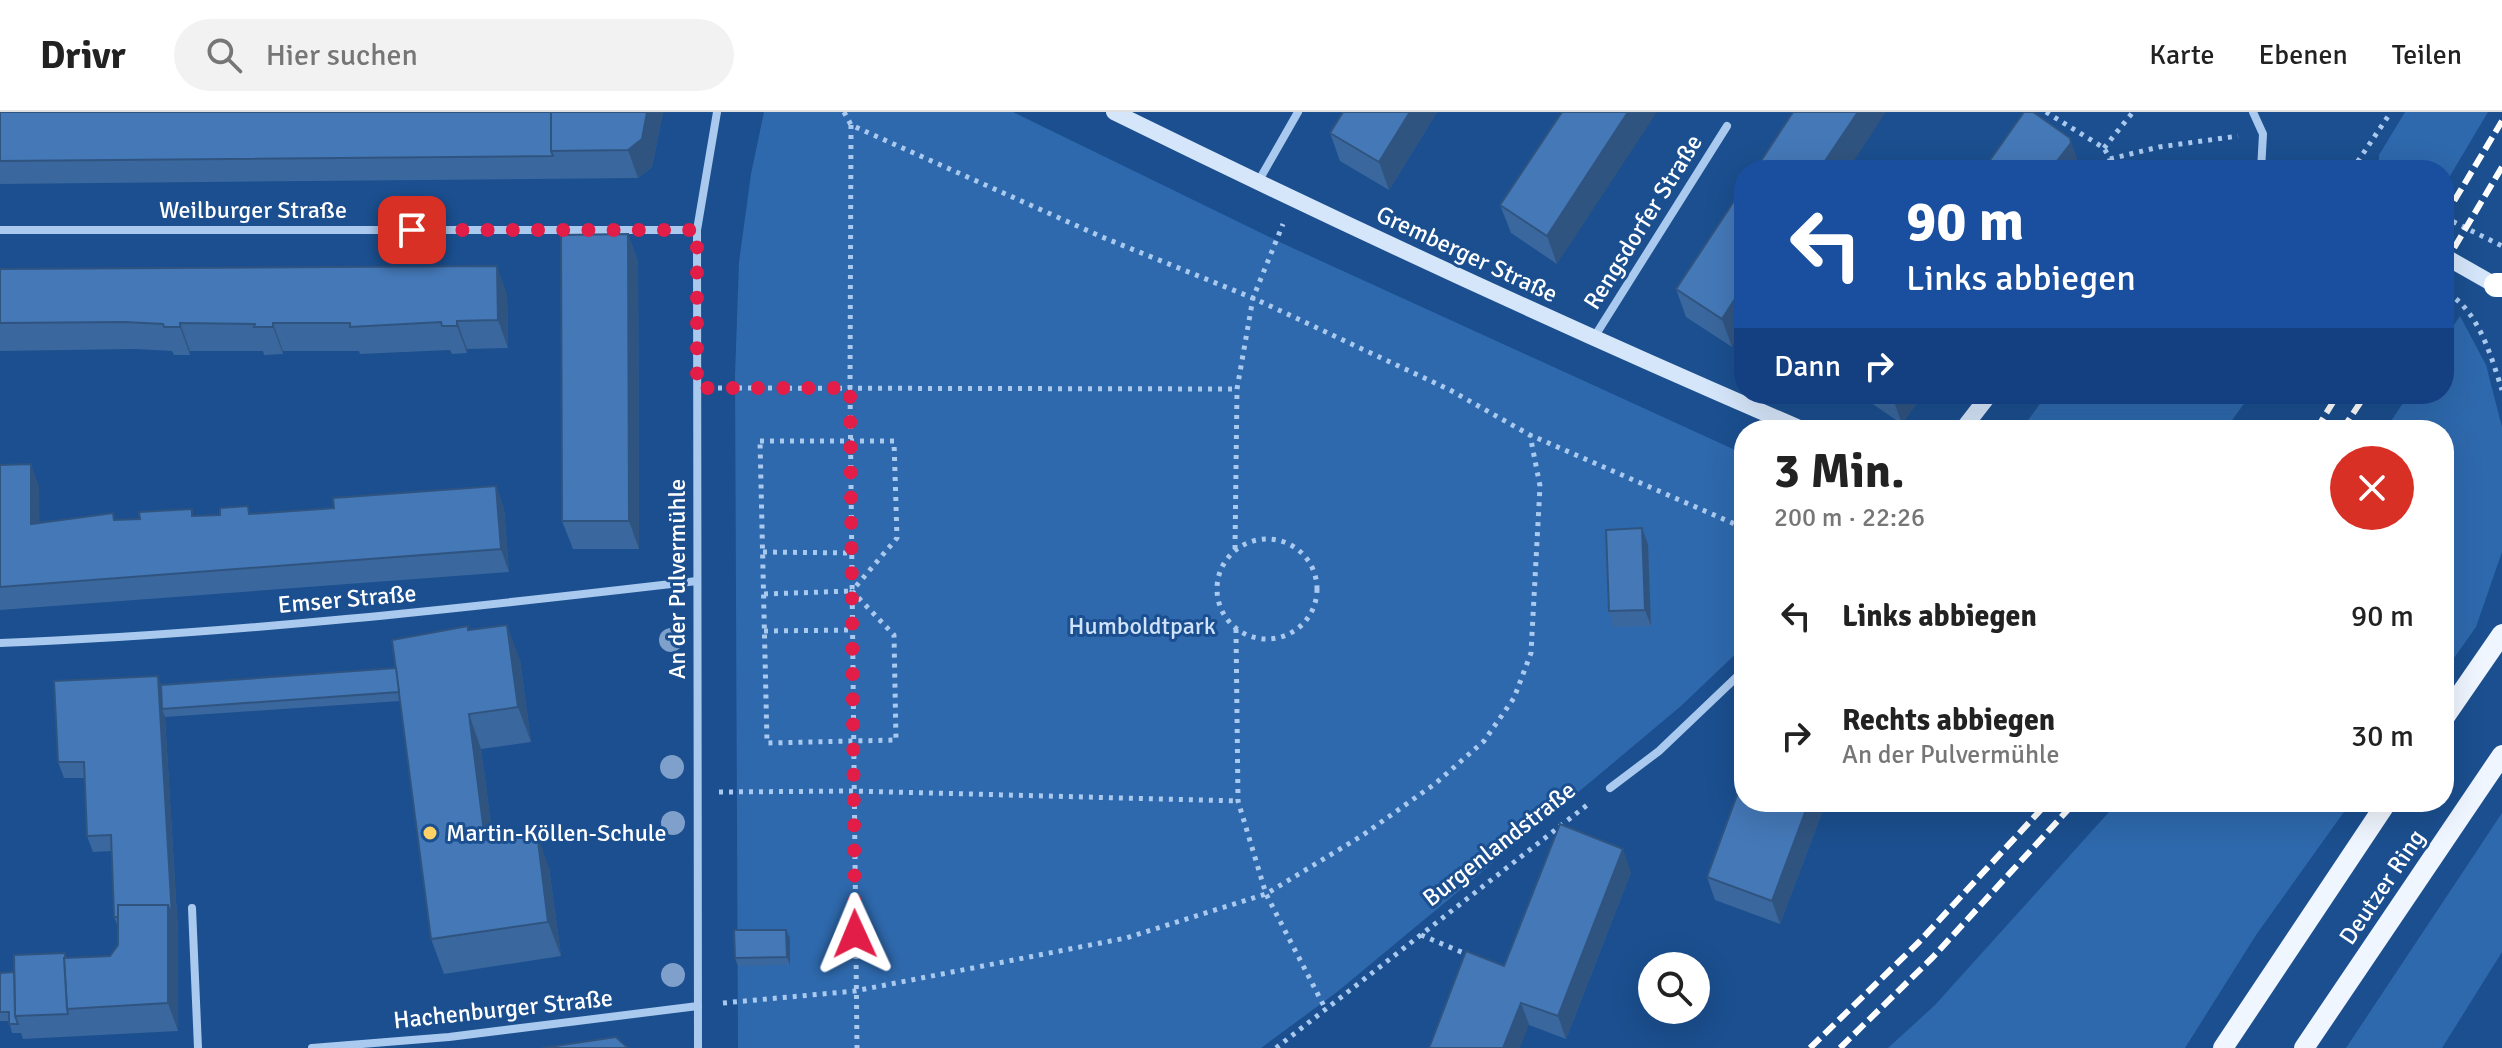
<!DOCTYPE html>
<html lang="de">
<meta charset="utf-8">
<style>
:root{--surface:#fff;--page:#f2f2f2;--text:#222;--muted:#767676;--line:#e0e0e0}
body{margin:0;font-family:Signika,sans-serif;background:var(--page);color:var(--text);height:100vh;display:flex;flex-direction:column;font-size:30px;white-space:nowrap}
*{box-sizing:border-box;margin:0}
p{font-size:26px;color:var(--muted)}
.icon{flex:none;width:44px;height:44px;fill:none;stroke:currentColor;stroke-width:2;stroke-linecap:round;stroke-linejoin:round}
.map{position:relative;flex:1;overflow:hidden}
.drawer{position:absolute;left:1734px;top:308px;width:720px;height:392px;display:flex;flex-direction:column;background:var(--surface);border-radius:32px;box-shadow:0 8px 32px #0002}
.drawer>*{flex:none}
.banner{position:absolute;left:1734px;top:48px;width:720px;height:244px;border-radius:32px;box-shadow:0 8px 32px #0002;background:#1a4fa0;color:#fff;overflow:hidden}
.buttons{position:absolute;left:1638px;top:840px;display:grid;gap:16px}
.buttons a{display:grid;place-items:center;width:72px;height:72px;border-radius:50%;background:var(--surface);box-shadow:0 8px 32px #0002;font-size:40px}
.pin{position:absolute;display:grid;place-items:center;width:68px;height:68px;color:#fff;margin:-34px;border-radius:16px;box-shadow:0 4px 12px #0006}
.me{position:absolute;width:88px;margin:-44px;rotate:359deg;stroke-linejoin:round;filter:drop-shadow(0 0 6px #0008)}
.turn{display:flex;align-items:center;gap:28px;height:168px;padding:0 40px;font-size:36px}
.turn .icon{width:104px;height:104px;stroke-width:2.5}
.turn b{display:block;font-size:56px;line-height:68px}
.then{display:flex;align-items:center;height:76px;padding:0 40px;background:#0003;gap:16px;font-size:30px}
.round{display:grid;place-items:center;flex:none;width:84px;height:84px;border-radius:42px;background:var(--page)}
.head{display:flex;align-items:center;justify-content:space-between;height:136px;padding:0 40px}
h1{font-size:48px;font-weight:800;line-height:60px}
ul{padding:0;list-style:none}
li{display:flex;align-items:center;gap:24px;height:120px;padding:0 40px}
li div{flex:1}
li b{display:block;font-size:30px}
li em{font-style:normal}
header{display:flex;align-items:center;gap:48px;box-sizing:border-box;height:112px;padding:0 40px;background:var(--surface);border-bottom:2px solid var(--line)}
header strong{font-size:38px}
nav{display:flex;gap:44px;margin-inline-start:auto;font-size:28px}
.search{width:560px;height:72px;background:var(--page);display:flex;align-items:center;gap:20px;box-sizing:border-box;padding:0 28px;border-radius:44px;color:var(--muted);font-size:30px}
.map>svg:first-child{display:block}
.green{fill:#2e69ad}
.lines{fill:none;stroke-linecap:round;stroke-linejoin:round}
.path{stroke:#a9c9ee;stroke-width:5;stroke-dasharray:4 6;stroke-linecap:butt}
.street{stroke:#a9c9ee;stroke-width:8}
.secondary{stroke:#d6e6fa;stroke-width:16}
.primary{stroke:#f0f6ff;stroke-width:20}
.highway{stroke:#fff;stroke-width:24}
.rail{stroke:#fff;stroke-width:6;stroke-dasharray:14 6;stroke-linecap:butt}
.tree{fill:#7ea0ca}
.wall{fill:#3a679d}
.shaded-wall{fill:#305480}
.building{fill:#4478b7;stroke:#305480;stroke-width:2}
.route{stroke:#e11d48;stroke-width:14;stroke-dasharray:0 25.2}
.poi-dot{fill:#ffd166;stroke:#1b4f8f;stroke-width:3}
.labels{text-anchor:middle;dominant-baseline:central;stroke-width:6;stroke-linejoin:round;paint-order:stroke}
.street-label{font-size:24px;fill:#fff;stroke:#1b4f8f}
.park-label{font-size:24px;fill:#cfe3fa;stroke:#1b4f8f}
.poi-label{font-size:24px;fill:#fff;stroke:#1b4f8f;text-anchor:start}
</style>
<header>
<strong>Drivr</strong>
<div class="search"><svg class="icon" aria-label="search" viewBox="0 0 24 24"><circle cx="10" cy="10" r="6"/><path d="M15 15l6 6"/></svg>Hier suchen</div>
<nav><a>Karte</a><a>Ebenen</a><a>Teilen</a></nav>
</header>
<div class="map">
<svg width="2502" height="936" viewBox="0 0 2502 936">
<rect width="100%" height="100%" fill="#1b4f8f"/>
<g class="green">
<polygon points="764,0 1013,0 1286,133 1744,342 1744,534 1681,594 1594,667 1337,880 1261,936 738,936 735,263 739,150 751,62"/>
<polygon points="2405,0 2488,0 2444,74 2444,58 2379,56 2379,43"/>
<polygon points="2460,204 2486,253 2502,315 2502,440 2476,515 2444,560 2444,318 2385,318 2409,282 2444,282 2444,228"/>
<polygon points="2047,282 2251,282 2225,318 2021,318"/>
<polygon points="2118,690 2351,690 2256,823 2185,936 1888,936 1935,893"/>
<polygon points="2502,701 2502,840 2442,936 2346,936"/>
</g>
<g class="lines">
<g class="path">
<polyline points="844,0 851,13 1102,125 1253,186 1450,278 1530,323 1744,416"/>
<polyline points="2046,0 2104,36 2110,47 2106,58"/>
<polyline points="851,13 850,276 857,936"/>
<polyline points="2104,36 2133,0"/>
<polyline points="2110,47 2159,35 2238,24"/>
<polyline points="2352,58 2391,0"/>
<polyline points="2444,105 2502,134"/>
<path d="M2456 187C2481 208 2492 247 2502 278"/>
<polyline points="718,276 1237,277"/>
<polygon points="760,329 894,329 897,426 852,479 894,523 896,628 767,631"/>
<circle cx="1267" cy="477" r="50"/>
<polyline points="1235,437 1237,277 1253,186 1283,112"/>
<polyline points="763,440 851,441"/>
<polyline points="764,482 852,479"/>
<polyline points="1236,517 1238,689 1266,782 1326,898"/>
<polyline points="764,519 852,518"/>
<polyline points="719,680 854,679 1238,689"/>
<polyline points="1421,823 1466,842"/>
<polyline points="723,891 855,879 1126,826 1266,782 1363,723 1436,671 1484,629 1514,586 1531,541 1540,374 1530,323"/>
<polyline points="1276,936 1591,690"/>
</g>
<g class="street">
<polyline points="2253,0 2263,22 2261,58"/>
<polyline points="1258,70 1298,0"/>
<polyline points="0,118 697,118"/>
<polyline points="1593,227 1727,14"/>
<path d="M0 531C233 522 465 496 697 469"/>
<polyline points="1610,676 1659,639 1744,558"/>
<polyline points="192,796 198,936"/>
<polyline points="312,936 449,925 698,894"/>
<polyline points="698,936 697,118 717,0"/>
</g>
<g class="secondary">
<path d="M1114 0C1342 112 1571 218 1804 318"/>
<polyline points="2444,144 2502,177"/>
<polyline points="1962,318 1990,282"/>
</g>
<g class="primary">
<polyline points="2444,606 2502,522"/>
<polyline points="2223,936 2387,690"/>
<polyline points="2304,936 2502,643"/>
</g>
<polyline class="highway" points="2496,173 2502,173"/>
<g class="rail">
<polyline points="2444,106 2502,9"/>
<polyline points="2444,153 2502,55"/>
<polyline points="2316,318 2338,282"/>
<polyline points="2342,318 2366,282"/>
<polyline points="1810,936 1919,830 2048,690"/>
<polyline points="1840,936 1933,845 2075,690"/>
</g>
</g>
<g class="tree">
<circle cx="671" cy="528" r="12"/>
<circle cx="672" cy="655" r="12"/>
<circle cx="673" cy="711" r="12"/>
<circle cx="673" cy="863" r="12"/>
</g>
<g class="wall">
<polygon points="0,0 663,0 652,55 638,66 0,72"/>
<polygon points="1343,0 1437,0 1389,78 1340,49 1330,21"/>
<polygon points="1562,0 1557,152 1511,121 1500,93"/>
<polygon points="1744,74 1732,235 1686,205 1676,177"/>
<polygon points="628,122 638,150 639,437 573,437 562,409"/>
<polygon points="0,157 507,182 508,236 467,237 467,241 452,242 450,238 360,242 359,239 283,239 283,242 264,243 263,239 190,239 190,243 174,243 172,239 135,237 0,239"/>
<polygon points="1858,282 1923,282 1902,312"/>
<polygon points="0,353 39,374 39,411 251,402 334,396 496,374 504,397 509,460 0,498"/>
<polygon points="1642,416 1648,432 1651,514 1614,515 1609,499"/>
<polygon points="469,518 520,548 531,630 481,637 493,727 549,756 561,844 444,862 431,827 400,589 165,605 178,821 178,919 23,927 21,921 12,921 9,909 0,909 0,861 14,860 65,841 67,846 110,844 118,833 118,815 114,805 112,739 93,740 87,724 85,666 64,666 58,650 161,573 396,556"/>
<polygon points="1744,690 1826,690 1780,812 1715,788 1707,765"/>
<polygon points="1631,760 1566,927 1529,913 1504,854"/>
<polygon points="790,826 790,853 738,854 735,846"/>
</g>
<g class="shaded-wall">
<polygon points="647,0 663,0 652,55 638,66 628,38"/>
<polygon points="1410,0 1437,0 1389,78 1379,50"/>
<polygon points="1628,0 1657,0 1557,152 1547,124"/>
<polygon points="1858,0 1886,0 1848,58 1819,58"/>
<polygon points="2070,26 2081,58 2050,58"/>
<polygon points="628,122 638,150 639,437 629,409"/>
<polygon points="497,154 507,182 508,236 498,208"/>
<polygon points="1744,173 1744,216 1732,235 1722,207"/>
<polygon points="457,209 467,237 467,241 457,214"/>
<polygon points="180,211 190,239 190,243 180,215"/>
<polygon points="273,211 283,239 283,242 273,215"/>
<polygon points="1894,282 1923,282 1902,312 1892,284"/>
<polygon points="31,352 39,374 40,434 31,412"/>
<polygon points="496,374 504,397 509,460 501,437"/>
<polygon points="1642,416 1648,432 1651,514 1645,498"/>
<polygon points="507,513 520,548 531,630 518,595"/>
<polygon points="158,564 164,580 162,597 165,605 178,821 172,805"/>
<polygon points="469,602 481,637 498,763 485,728"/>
<polygon points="1809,690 1826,690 1780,812 1772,789"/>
<polygon points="537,721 549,756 561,844 548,810"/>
<polygon points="1623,737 1631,760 1566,927 1558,904"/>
<polygon points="168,793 178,821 178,919 168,891"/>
<polygon points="786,818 790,826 790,853 787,845"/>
<polygon points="1521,891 1529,913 1520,936 1503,936"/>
</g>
<g class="building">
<polygon points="0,0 551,0 551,39 553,44 0,49"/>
<polygon points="551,0 647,0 642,27 628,38 551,39"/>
<polygon points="1343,0 1410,0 1379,50 1330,21"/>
<polygon points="1562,0 1628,0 1547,124 1500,93"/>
<polygon points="1793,0 1858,0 1819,58 1755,58"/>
<polygon points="2024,0 2033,0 2070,26 2071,31 2050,58 1983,58"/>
<polygon points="1744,74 1744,173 1722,207 1676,177"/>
<polygon points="628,122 629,409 562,409 561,123"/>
<polygon points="497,154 498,208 457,209 457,214 442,214 441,210 350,215 350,211 273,211 273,215 254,215 255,212 180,211 180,215 164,215 163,212 125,210 0,211 0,157"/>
<polygon points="31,352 31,412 113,401 114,408 140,407 139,400 192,397 192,404 220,403 220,396 248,394 249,402 334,396 333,386 496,374 501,437 0,475 0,353"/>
<polygon points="1642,416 1645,498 1609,499 1606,418"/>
<polygon points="507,513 518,595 469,602 485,728 537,721 548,810 431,827 392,528 468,514 468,518"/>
<polygon points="396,556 399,580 162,597 161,573"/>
<polygon points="158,564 172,805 168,793 118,793 118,805 114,805 111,723 87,724 84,650 58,650 54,569"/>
<polygon points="1744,664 1744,690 1809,690 1772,789 1707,765"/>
<polygon points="1560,712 1623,737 1558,904 1521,891 1503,936 1429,936 1466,839 1504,854"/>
<polygon points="118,793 168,793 168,891 67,897 64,846 110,844 118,833"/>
<polygon points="734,818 786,818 787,845 735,846"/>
<polygon points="65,841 65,846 64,846 67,897 68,902 15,904 14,843"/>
<polygon points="14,860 15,904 18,912 9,912 9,900 0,900 0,861"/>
<polygon points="616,925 628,936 542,936"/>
</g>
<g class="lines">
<polyline class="route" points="412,118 697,118 697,276 850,276 855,822"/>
</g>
<circle class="poi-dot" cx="430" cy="721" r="8"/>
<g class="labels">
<g class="street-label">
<text x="253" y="98">Weilburger Straße</text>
<text transform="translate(1643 110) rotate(-58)">Rengsdorfer Straße</text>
<text transform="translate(1467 142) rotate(25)">Gremberger Straße</text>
<text transform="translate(677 467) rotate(-90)">An der Pulvermühle</text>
<text transform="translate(347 487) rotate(-5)">Emser Straße</text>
<text transform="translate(1499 732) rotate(-38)">Burgenlandstraße</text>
<text transform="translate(2382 775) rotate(-56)">Deutzer Ring</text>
<text transform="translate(503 897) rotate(-6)">Hachenburger Straße</text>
</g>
<g class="park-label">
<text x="1142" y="514">Humboldtpark</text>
</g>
<g class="poi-label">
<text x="446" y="721">Martin-Köllen-Schule</text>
</g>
</g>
</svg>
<div class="buttons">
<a><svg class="icon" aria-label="search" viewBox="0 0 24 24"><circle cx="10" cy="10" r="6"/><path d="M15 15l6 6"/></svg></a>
</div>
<div class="pin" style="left:412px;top:118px;background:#d93025"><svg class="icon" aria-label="arrive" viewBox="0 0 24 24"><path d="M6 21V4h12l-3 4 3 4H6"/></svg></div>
<svg class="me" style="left:855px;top:822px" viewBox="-20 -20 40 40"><path d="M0-17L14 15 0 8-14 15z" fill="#e11d48" stroke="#fff" stroke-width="4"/></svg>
<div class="banner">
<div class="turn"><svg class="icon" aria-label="left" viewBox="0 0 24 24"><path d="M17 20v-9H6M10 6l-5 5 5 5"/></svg><div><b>90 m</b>Links abbiegen</div></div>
<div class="then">Dann<svg class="icon" aria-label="right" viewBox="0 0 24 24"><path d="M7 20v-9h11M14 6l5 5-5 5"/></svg></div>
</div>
<section class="drawer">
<div class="head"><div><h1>3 Min.</h1><p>200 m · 22:26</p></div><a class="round" style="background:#d93025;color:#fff"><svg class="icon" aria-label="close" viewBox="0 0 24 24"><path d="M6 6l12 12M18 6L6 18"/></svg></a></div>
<ul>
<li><svg class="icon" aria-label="left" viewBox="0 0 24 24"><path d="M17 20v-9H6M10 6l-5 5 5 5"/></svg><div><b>Links abbiegen</b></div><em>90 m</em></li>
<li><svg class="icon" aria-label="right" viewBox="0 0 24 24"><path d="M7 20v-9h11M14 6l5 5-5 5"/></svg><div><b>Rechts abbiegen</b><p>An der Pulvermühle</p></div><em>30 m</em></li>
</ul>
</section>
</div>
